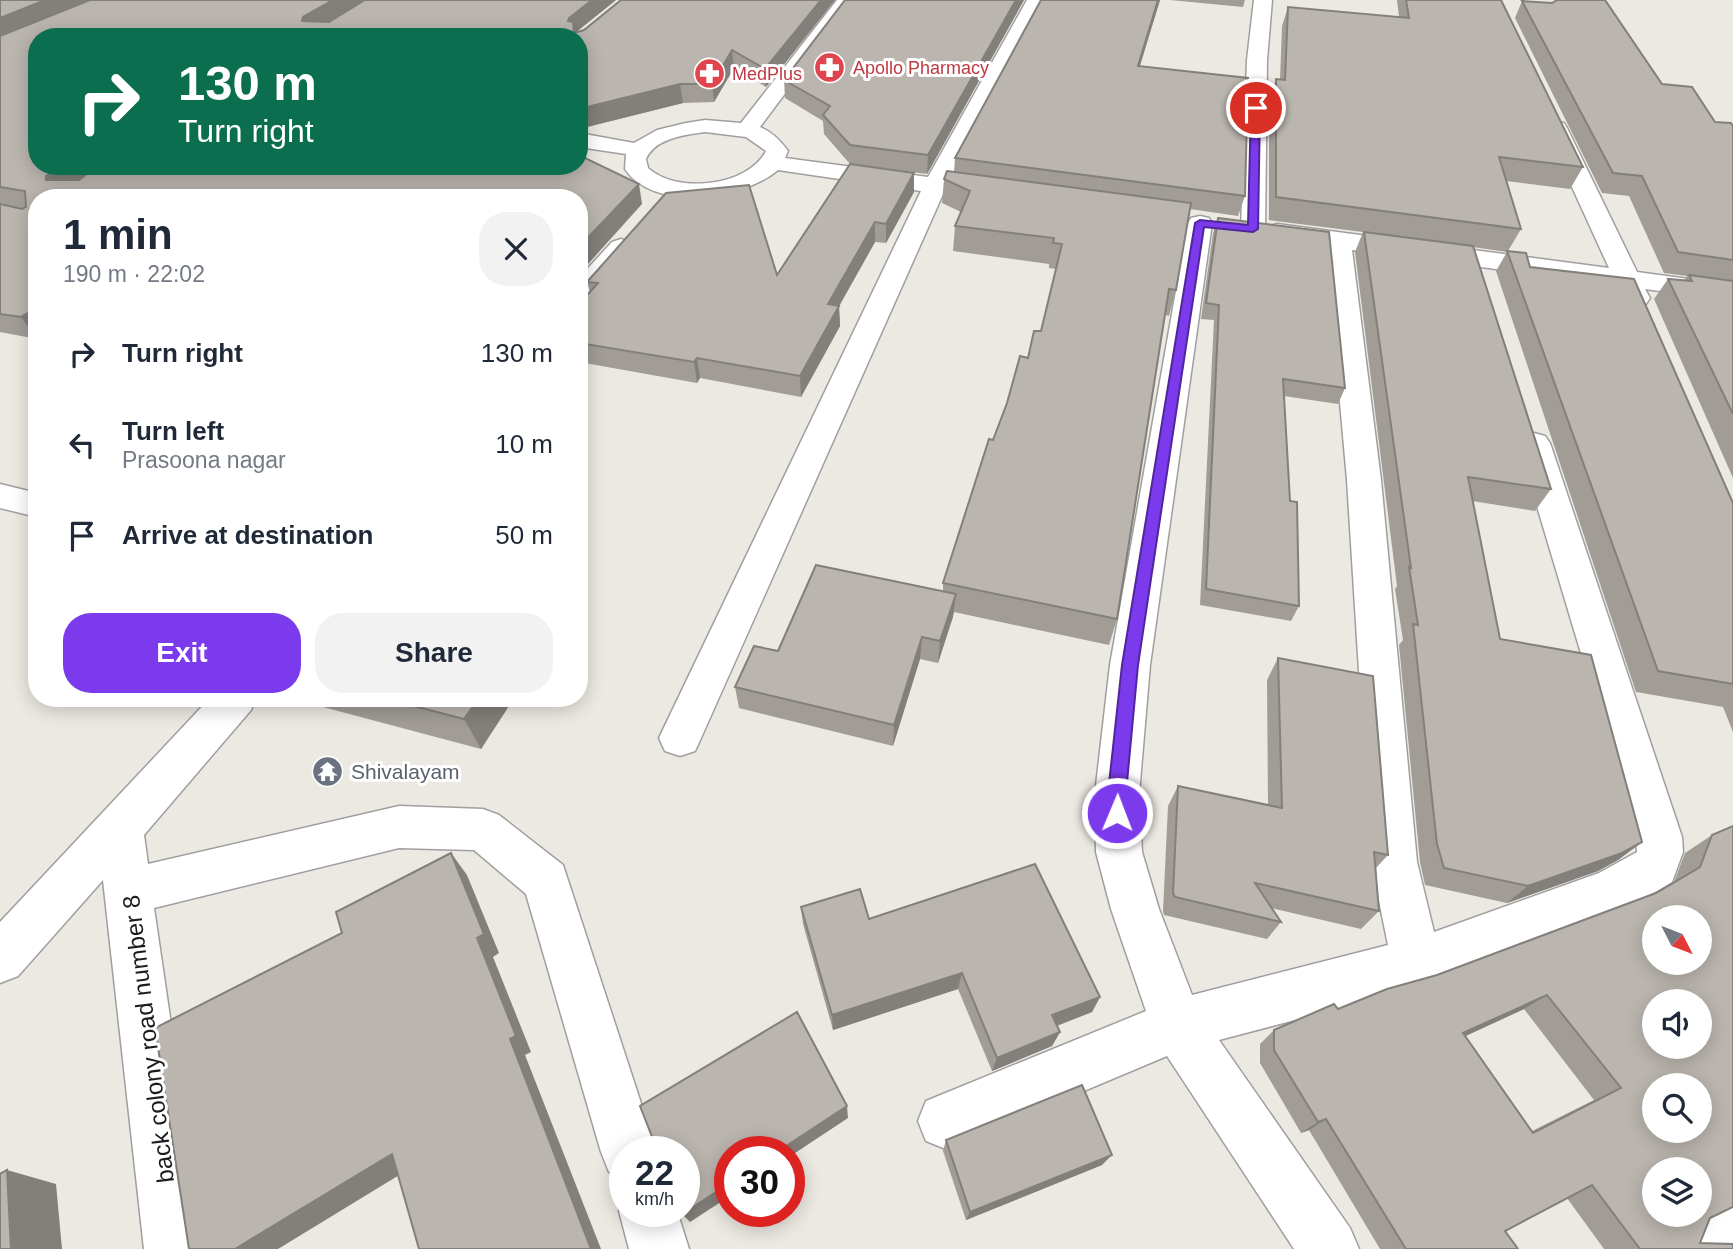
<!DOCTYPE html>
<meta charset="utf-8">
<style>
:root{--surface:#fff;--page:#f2f2f3;--text:#1f2937;--muted:#747a83;--accent:#7c3aed}
body{margin:0;font-family:Helvetica,sans-serif;background:var(--page);color:var(--text);height:100vh;display:flex;flex-direction:column;font-size:26px;white-space:nowrap}
*{box-sizing:border-box;margin:0}
p{font-size:23px;color:var(--muted)}
.icon{flex:none;width:38px;height:38px;fill:none;stroke:currentColor;stroke-width:2;stroke-linecap:round;stroke-linejoin:round}
.map{position:relative;flex:1;overflow:hidden}
.drawer{position:absolute;left:28px;top:189px;width:560px;height:518px;display:flex;flex-direction:column;background:var(--surface);border-radius:28px;box-shadow:0 4px 18px #0003}
.drawer>*{flex:none}
.top-card{position:absolute;left:28px;top:28px;width:560px;height:147px;border-radius:28px;box-shadow:0 4px 18px #0003;background:#0b6e4f;color:#fff;overflow:hidden}
.needle{width:46px;rotate:132deg}
.controls{position:absolute;left:1642px;top:905px;display:grid;gap:14px}
.controls a{display:grid;place-items:center;width:70px;height:70px;border-radius:50%;background:var(--surface);box-shadow:0 4px 18px #0003;font-size:35px}
.speed{position:absolute;left:609px;top:1136px;display:flex;gap:14px;font-size:35px;font-weight:700;text-align:center}
.speed>*{display:grid;place-content:center;width:91px;height:91px;border-radius:50%;background:var(--surface);box-shadow:0 4px 18px #0003;line-height:1}
.speed small{font-size:18px;font-weight:400}
.speed .limit{border:10px solid #d22;background:#fff;color:#111}
.pin{position:absolute;display:grid;place-items:center;width:60px;height:60px;color:#fff;margin:-30px;border:4px solid #fff;border-radius:50%;box-shadow:0 2px 7px #0007}
.me{position:absolute;width:77px;margin:-38px;rotate:1deg;stroke-linejoin:round;filter:drop-shadow(0 0 5px #0008)}
.turn{display:flex;align-items:center;gap:24px;height:147px;padding:0 35px;font-size:32px}
.turn .icon{width:91px;height:91px;stroke-width:2.5}
.turn b{display:block;font-size:49px;line-height:60px}
.round{display:grid;place-items:center;flex:none;width:74px;height:74px;border-radius:28px;background:var(--page)}
.overview{display:flex;align-items:center;justify-content:space-between;height:119px;padding:0 35px}
h1{font-size:42px;font-weight:700;line-height:52px}
.button{display:flex;gap:14px;margin-top:auto;padding:14px 35px}
.button a{flex:1;height:80px;border-radius:28px;background:var(--accent);color:#fff;font-size:28px;font-weight:700;line-height:80px;text-align:center}
.button a+a{background:var(--page);color:var(--text)}
ul{padding:0;list-style:none}
li{display:flex;align-items:center;gap:21px;height:91px;padding:0 35px}
li div{flex:1}
li b{display:block;font-size:26px}
li em{font-style:normal}
.map>svg:first-child{display:block}
.lines{fill:none;stroke-linecap:round;stroke-linejoin:round}
.minor-casing{stroke:#9f9f9f;stroke-width:3}
.minor{fill:#fff;fill-rule:evenodd}
.wall{fill:#a19c96;fill-rule:evenodd}
.shaded-wall{fill:#837f7a}
.building{fill:#bbb5af;stroke:#837f7a;stroke-width:2;fill-rule:evenodd}
.route{fill:#7c3aed;stroke:#51269a;stroke-width:2}
.labels{text-anchor:middle;dominant-baseline:central;stroke-width:6;stroke-linejoin:round;paint-order:stroke}
.far-health-label{font-size:18px;fill:#be3a42;stroke:#fff;text-anchor:start}
.worship-label{font-size:21px;fill:#5b616d;stroke:#fff;text-anchor:start}
.near-street-label{font-size:24px;fill:#1b1b1b;stroke:#fff}
</style>
<div class="map">
<svg width="1733" height="1249" viewBox="0 0 1733 1249">
<rect width="100%" height="100%" fill="#ece9e2"/>
<g class="lines">
<defs>
<g id="minor">
<path d="M837 0H855L760 127C772 132 780 140 788 151L785 158 928 177 1027 0H1045L950 180 1004 189 1008 194 1004 199 996 201 943 194 701 738 695 751 680 756 665 751 659 738 921 191 778 170C743 200 653 212 625 169L626 154 579 147V133L634 143 657 130 686 123 705 120 741 123ZM705 132 746 137 766 151C748 187 676 194 648 168L646 159C655 138 685 135 705 132Z"/>
<polygon points="1254,0 1272,0 1267,60 1265,229 1262,234 1253,236 1244,234 1241,229 1247,60"/>
<polygon points="1556,122 1564,123 1567,128 1637,272 1733,285 1733,301 1645,289 1650,298 1646,304 1636,306 1626,304 1617,285 1352,250 1381,480 1417,862 1434,932 1599,873 1637,852 1636,837 1518,443 1523,436 1534,433 1545,436 1550,443 1682,837 1683,852 1672,882 1630,907 1417,988 1219,1040 1350,1228 1359,1249 1294,1249 1167,1056 946,1149 926,1141 918,1121 926,1101 1146,1011 1111,909 1096,852 1095,794 1110,665 1188,223 1191,218 1200,216 1209,218 1212,223 1150,665 1139,794 1142,852 1159,909 1192,995 1388,945 1371,862 1347,480 1326,246 1268,237 1264,232 1268,227 1277,224 1609,268 1545,128 1548,123"/>
<polygon points="621,239 630,242 634,247 589,301 579,303 579,278 612,242"/>
<polygon points="0,484 37,493 37,517 0,508"/>
<polygon points="210,698 256,698 251,710 144,835 148,864 399,806 483,809 499,815 563,865 657,1152 625,1152 625,1179 609,1172 601,1152 526,894 474,850 399,848 154,908 204,1249 144,1249 103,880 18,976 0,983 0,922"/>
<polygon points="625,1196 625,1211 677,1211 689,1249 629,1249 619,1211"/>
<polygon points="1733,1201 1733,1249 1669,1249 1678,1228"/>
</g>
</defs>
<use href="#minor" class="minor-casing"/>
<use href="#minor" class="minor"/>
</g>
<g class="wall">
<polygon points="0,0 616,0 576,32 584,30 621,0 835,0 766,87 734,68 714,102 683,103 579,129 579,37 37,37 37,166 579,166 642,204 37,198 37,339 0,332"/>
<polygon points="1024,0 927,174 850,164 824,134 823,121 785,98 784,80"/>
<polygon points="1041,0 1160,0 1140,66 1245,196 1238,216 1190,209 1176,290 1169,316 1165,315 1117,619 1109,645 954,612 938,663 920,659 893,746 739,708 735,687 778,651 943,592 943,583 993,440 1028,358 1041,331 1056,269 1049,268 1049,264 953,251 955,226 961,212 942,203 944,179 954,172 955,158"/>
<polygon points="1170,0 1245,0 1243,7"/>
<polygon points="1397,0 1501,0 1583,167 1570,189 1506,181 1521,229 1508,251 1530,267 1733,503 1733,732 1723,707 1636,692 1496,271 1507,252 1473,247 1551,489 1535,511 1472,501 1500,639 1642,842 1618,860 1598,871 1507,903 1425,885 1420,862 1399,645 1403,640 1395,589 1397,586 1355,252 1363,232 1269,220 1269,100 1276,79 1280,80 1282,26 1288,7 1399,17"/>
<polygon points="1522,1 1662,84 1715,122 1733,126 1733,478 1654,299 1668,279 1684,281 1687,276 1664,273 1629,196 1602,193 1515,18"/>
<polygon points="914,173 914,192 886,243 875,242 839,306 840,326 801,397 700,378 697,383 579,362 579,304 590,292 587,282 777,275"/>
<polygon points="1218,218 1345,388 1338,404 1284,396 1290,501 1299,606 1291,621 1200,605 1214,320 1201,319 1213,233"/>
<polygon points="1278,658 1388,855 1376,868 1379,911 1361,929 1271,908 1281,922 1267,939 1164,915 1163,911 1168,806 1178,786 1268,805 1267,680"/>
<polygon points="289,698 514,698 481,749"/>
<path d="M1712 835 1710 1218 1700 1243 1733 1249H1604L1567 1198 1505 1231 1518 1249H1380L1309 1130 1301 1133 1260 1063V1044L1274 1030 1437 975 1656 893 1674 882 1685 853ZM1524 1009 1594 1100 1532 1131 1465 1036Z"/>
<polygon points="801,907 869,919 1100,997 1092,1012 1057,1026 1060,1032 1052,1046 992,1071 958,989 833,1030 803,924"/>
<polygon points="946,1140 1102,1165 966,1220 943,1151"/>
</g>
<g class="shaded-wall">
<polygon points="45,0 96,0 0,39 0,18"/>
<polygon points="333,0 367,0 310,35 302,21 303,17"/>
<polygon points="592,0 616,0 575,33 576,37 568,21 569,18"/>
<polygon points="821,0 835,0 766,87 765,69"/>
<polygon points="1016,0 1024,0 927,174 928,155"/>
<polygon points="1158,0 1160,0 1134,84 1138,66"/>
<polygon points="732,50 734,68 714,102 712,84"/>
<polygon points="680,84 683,103 579,129 579,109"/>
<polygon points="61,166 95,166 97,169 59,196 46,180 46,176"/>
<polygon points="914,173 914,192 886,243 886,224"/>
<polygon points="639,184 642,204 579,274 579,247"/>
<polygon points="875,222 875,242 829,324 828,304"/>
<polygon points="839,306 840,326 801,397 800,376"/>
<polygon points="37,307 37,338 21,317"/>
<polygon points="697,358 700,378 697,383 694,362"/>
<polygon points="956,594 953,617 938,663 940,641"/>
<polygon points="922,637 920,659 893,746 894,725"/>
<polygon points="479,698 514,698 481,749 464,719"/>
<polygon points="1642,842 1618,860 1598,871 1507,903 1528,886"/>
<polygon points="451,853 467,875 499,953 493,957 531,1052 525,1055 601,1249 591,1249 510,1039"/>
<polygon points="962,973 958,989 833,1030 832,1015"/>
<polygon points="1547,995 1524,1009 1442,1047 1463,1033"/>
<polygon points="1100,997 1092,1012 1045,1030 1052,1015"/>
<polygon points="1060,1032 1052,1046 992,1071 997,1058"/>
<polygon points="847,1106 848,1118 789,1157 789,1152 777,1152"/>
<polygon points="1326,1119 1309,1130 1301,1133 1318,1122"/>
<polygon points="392,1154 414,1166 278,1249 235,1249"/>
<polygon points="1112,1155 1102,1165 966,1220 970,1212"/>
<polygon points="7,1170 56,1184 62,1249 11,1249"/>
<polygon points="730,1183 730,1196 690,1222 682,1214"/>
</g>
<g class="building">
<polygon points="0,0 45,0 0,18"/>
<polygon points="90,0 333,0 303,17 302,21 329,22 365,0 592,0 569,18 568,21 573,22 574,33 584,30 621,0 821,0 765,69 732,50 712,84 680,84 579,109 579,37 37,37 37,166 61,166 46,176 46,180 79,180 97,166 579,166 579,155 639,184 579,247 579,198 37,198 37,307 21,317 0,314 0,204 22,209 26,207 25,191 0,187 0,36"/>
<polygon points="845,0 1016,0 928,155 850,145 823,115 830,106 784,80"/>
<polygon points="1041,0 1158,0 1138,66 1248,78 1245,196 955,158"/>
<polygon points="1406,0 1501,0 1583,167 1499,157 1521,229 1276,197 1276,79 1285,80 1288,7 1409,18"/>
<polygon points="1557,0 1605,0 1662,84 1692,87 1715,122 1731,123 1733,126 1733,260 1678,252 1642,176 1613,173 1522,1 1552,3"/>
<polygon points="850,164 914,173 886,224 875,222 828,304 839,306 800,376 697,358 694,362 579,343 579,304 598,283 587,282 666,193 749,185 777,275"/>
<polygon points="947,171 1191,203 1176,290 1169,289 1117,619 943,583 989,439 993,440 1007,403 1020,356 1028,358 1034,331 1041,331 1062,244 1053,243 1054,238 955,226 970,191 944,179"/>
<polygon points="1218,218 1329,232 1345,388 1283,379 1290,501 1297,502 1299,606 1206,589 1219,305 1206,303"/>
<polygon points="1364,232 1473,246 1551,489 1468,477 1500,639 1591,655 1642,842 1622,853 1528,886 1444,868 1437,844 1413,624 1418,625 1409,567 1411,568"/>
<polygon points="1507,251 1526,253 1530,267 1634,279 1733,503 1733,684 1658,671"/>
<polygon points="1689,275 1733,281 1733,414 1668,279 1692,281"/>
<polygon points="816,565 956,594 940,641 922,637 894,725 735,687 754,646 778,651"/>
<polygon points="1278,658 1373,676 1388,855 1374,852 1379,911 1255,883 1281,922 1175,897 1173,893 1178,786 1282,808"/>
<polygon points="383,698 479,698 464,719"/>
<path d="M1733 826V1207L1710 1218 1700 1243 1733 1244V1249H1640L1592 1185 1505 1231 1518 1249H1406L1326 1119 1318 1122 1274 1050V1030L1334 1004 1338 1009 1387 989 1437 975 1656 893 1700 867 1712 835ZM1654 917H1699V962H1654ZM1547 995 1621 1088 1533 1133 1463 1033ZM1654 1001H1699V1046H1654ZM1654 1085H1699V1130H1654ZM1654 1169H1699V1214H1654Z"/>
<polygon points="451,853 484,934 477,938 516,1036 510,1039 591,1249 419,1249 392,1154 235,1249 189,1249 155,1028 342,933 336,912"/>
<polygon points="1035,864 1100,997 1052,1015 1060,1032 997,1058 962,973 832,1015 801,907 860,889 869,919"/>
<polygon points="797,1012 847,1106 777,1152 730,1152 730,1183 682,1214 681,1211 684,1211 684,1152 658,1152 640,1106"/>
<polygon points="1082,1085 1112,1155 970,1212 946,1140"/>
<polygon points="7,1170 11,1249 0,1249 0,1174"/>
</g>
<polygon class="route" points="1256,106 1260,108 1258,229 1253,232 1204,227 1138,665 1126,793 1127,813 1124,819 1117,821 1111,819 1108,793 1122,665 1195,223 1200,220 1248,225 1251,108"/>
<defs>
<symbol id="pharmacy-disc" viewBox="-11 -11 22 22"><circle r="9.5" fill="#e0444e" stroke="#fff"/><path d="M-2-6h4v4h4v4h-4v4h-4v-4h-4v-4h4Z" fill="#fff"/></symbol>
<symbol id="temple-disc" viewBox="-11 -11 22 22"><circle r="9.5" fill="#6b7280" stroke="#fff"/><path d="M0-6L5-2H3V0L6.5 2.5H4V6H1.5V3h-3V6H-4V2.5H-6.5L-3 0V-2H-5Z" fill="#fff"/></symbol>
</defs>
<g fill-rule="evenodd">
<use href="#pharmacy-disc" x="812" y="50" width="35" height="35"/>
<use href="#pharmacy-disc" x="692" y="56" width="35" height="35"/>
<use href="#temple-disc" x="310" y="754" width="35" height="35"/>
</g>
<g class="labels">
<g class="far-health-label">
<text x="853" y="68">Apollo Pharmacy</text>
<text x="732" y="74">MedPlus</text>
</g>
<g class="worship-label">
<text x="351" y="771">Shivalayam</text>
</g>
<g class="near-street-label">
<text transform="translate(148 1039) rotate(-97)">back colony road number 8</text>
</g>
</g>
</svg>
<div class="controls">
<a><svg class="needle" viewBox="-14 -14 28 28"><path d="M0-13l5 13h-10z" fill="#e53935"/><path d="M0 13l5-13h-10z" fill="#747a83"/></svg></a>
<a><svg class="icon" aria-label="sound" viewBox="0 0 24 24"><path d="M4 9h4l5-4v14l-5-4H4zM17 9q2 3 0 6"/></svg></a>
<a><svg class="icon" aria-label="search" viewBox="0 0 24 24"><circle cx="10" cy="10" r="6"/><path d="M15 15l6 6"/></svg></a>
<a><svg class="icon" aria-label="layers" viewBox="0 0 24 24"><path d="M12 4l9 5-9 5-9-5zM3 14l9 5 9-5"/></svg></a>
</div>
<div class="speed"><div>22<small>km/h</small></div><div class="limit">30</div></div>
<div class="pin" style="left:1256px;top:108px;background:#d93025"><svg class="icon" aria-label="arrive" viewBox="0 0 24 24"><path d="M6 21V4h12l-3 4 3 4H6"/></svg></div>
<svg class="me" style="left:1117px;top:813px" viewBox="-20 -20 40 40"><circle r="17" fill="#7c3aed" stroke="#fff" stroke-width="3"/><path d="M0-11L8 9 0 5-8 9z" fill="#fff"/></svg>
<div class="top-card">
<div class="turn"><svg class="icon" aria-label="right" viewBox="0 0 24 24"><path d="M7 20v-9h11M14 6l5 5-5 5"/></svg><div><b>130 m</b>Turn right</div></div>
</div>
<section class="drawer">
<div class="overview"><div><h1>1 min</h1><p>190 m · 22:02</p></div><a class="round"><svg class="icon" aria-label="close" viewBox="0 0 24 24"><path d="M6 6l12 12M18 6L6 18"/></svg></a></div>
<ul>
<li><svg class="icon" aria-label="right" viewBox="0 0 24 24"><path d="M7 20v-9h11M14 6l5 5-5 5"/></svg><div><b>Turn right</b></div><em>130 m</em></li>
<li><svg class="icon" aria-label="left" viewBox="0 0 24 24"><path d="M17 20v-9H6M10 6l-5 5 5 5"/></svg><div><b>Turn left</b><p>Prasoona nagar</p></div><em>10 m</em></li>
<li><svg class="icon" aria-label="arrive" viewBox="0 0 24 24"><path d="M6 21V4h12l-3 4 3 4H6"/></svg><div><b>Arrive at destination</b></div><em>50 m</em></li>
</ul>
<div class="button"><a>Exit</a><a>Share</a></div>
</section>
</div>
